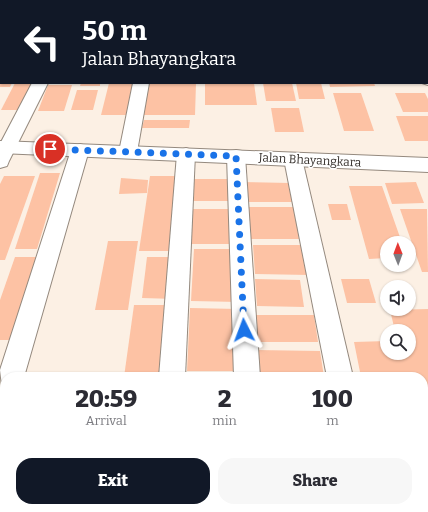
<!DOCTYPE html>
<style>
:root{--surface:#fff;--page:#f7f7f7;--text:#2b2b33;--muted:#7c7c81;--accent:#111827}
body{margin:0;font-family:Bitter,serif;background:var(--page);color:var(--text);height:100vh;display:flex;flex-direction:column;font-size:15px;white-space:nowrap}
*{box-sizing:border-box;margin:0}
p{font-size:13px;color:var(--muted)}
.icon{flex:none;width:22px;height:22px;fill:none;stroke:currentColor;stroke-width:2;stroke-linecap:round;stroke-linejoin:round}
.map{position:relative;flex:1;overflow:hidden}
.panel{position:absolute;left:0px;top:372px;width:428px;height:140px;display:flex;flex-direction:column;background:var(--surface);border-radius:16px 16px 0 0;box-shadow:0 1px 3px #0004}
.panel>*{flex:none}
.guide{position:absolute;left:0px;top:0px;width:428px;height:84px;box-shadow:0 1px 3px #0004;background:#111827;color:#fff;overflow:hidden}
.needle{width:26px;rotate:359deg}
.buttons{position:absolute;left:380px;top:236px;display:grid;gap:8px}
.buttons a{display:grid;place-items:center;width:36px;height:36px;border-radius:50%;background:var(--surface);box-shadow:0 1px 3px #0004;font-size:20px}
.pin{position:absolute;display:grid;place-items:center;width:34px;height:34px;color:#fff;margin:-17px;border:2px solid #fff;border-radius:50%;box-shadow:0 1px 4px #0007}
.me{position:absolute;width:44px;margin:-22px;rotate:357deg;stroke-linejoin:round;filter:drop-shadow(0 0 3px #0008)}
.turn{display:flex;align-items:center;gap:14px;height:84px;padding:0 16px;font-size:18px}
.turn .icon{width:52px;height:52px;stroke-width:2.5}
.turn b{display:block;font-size:28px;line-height:34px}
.eta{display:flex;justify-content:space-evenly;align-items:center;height:68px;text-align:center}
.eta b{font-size:24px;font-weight:800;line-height:28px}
.button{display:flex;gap:8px;margin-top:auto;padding:8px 16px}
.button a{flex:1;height:46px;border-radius:16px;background:var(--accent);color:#fff;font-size:16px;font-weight:800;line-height:46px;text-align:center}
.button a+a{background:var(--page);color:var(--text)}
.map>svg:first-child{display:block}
.building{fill:#fdc2a4}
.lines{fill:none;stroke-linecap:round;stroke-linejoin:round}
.street-casing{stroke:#94897e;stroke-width:2}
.secondary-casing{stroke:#94897e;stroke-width:2}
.street{fill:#fff;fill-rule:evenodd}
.secondary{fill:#fff;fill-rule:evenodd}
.route{stroke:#1a73e8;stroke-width:7;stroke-dasharray:0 12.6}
.labels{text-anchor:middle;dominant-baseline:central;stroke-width:3;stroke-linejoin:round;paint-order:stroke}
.street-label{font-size:12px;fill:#36312d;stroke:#fff}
</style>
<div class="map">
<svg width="428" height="512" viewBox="0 0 428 512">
<rect width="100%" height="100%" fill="#fcf0e4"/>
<g class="building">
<polygon points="0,83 12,83 10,87 0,87"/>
<polygon points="15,83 36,83 23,110 1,110"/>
<polygon points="81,83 100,83 100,86 80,86"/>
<polygon points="109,83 140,83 134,115 101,115"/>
<polygon points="147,83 196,83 195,115 142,115"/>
<polygon points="205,83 254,83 257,105 205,105"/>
<polygon points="263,83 292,83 296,101 266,101"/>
<polygon points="296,83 321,83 325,99 299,99"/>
<polygon points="329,83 374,83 375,86 330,87"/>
<polygon points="48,85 72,85 64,111 38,111"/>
<polygon points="77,90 98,90 93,110 71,110"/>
<polygon points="333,93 361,93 374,131 344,131"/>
<polygon points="395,93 425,93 428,99 428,112 403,112"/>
<polygon points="271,108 299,108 304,132 275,132"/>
<polygon points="396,116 428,116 428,141 405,141"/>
<polygon points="144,120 190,120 189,128 142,128"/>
<polygon points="40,173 60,173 37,249 15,249"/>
<polygon points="4,176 35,176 5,260 0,260 0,184"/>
<polygon points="150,176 183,176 178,251 139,251"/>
<polygon points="121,178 148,180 147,193 119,194"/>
<polygon points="189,179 231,179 231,201 188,201"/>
<polygon points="240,182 290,183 292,202 241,202"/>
<polygon points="416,182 424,203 392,204 385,183"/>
<polygon points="349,186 382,186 402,243 387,243 387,258 369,259"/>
<polygon points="328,204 347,204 351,220 332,220"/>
<polygon points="247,207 294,207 299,239 249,239"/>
<polygon points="186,209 235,209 236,244 184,244"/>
<polygon points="400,209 427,209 428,272 422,272"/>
<polygon points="108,241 138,241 128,310 95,310"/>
<polygon points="253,245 305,245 309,275 255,274"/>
<polygon points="194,249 237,249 239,302 191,301"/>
<polygon points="15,257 38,257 14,340 0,340 0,300"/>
<polygon points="147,257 177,257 175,299 142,298"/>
<polygon points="255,279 300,280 304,307 257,306"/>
<polygon points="341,279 369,279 376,303 347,303"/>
<polygon points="134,305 170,305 164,377 124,377"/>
<polygon points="190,308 239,309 241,371 187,371"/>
<polygon points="428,309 428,395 423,395 423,377 361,377 354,342 387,341 387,353 409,353 409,331 395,331 390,310"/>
<polygon points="255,315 314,315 318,342 257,342"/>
<polygon points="256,350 320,351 324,377 257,377"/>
<rect x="423" y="403" width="5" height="54"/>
<polygon points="5,437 5,507 39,507 38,512 0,512 0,453"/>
<polygon points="423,464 428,464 428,507 423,490"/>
<polygon points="50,507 100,507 99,512 49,512"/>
<polygon points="111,507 156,507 155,512 110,512"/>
<polygon points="179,507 246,507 246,512 178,512"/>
<polygon points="269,507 347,507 348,512 270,512"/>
</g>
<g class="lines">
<defs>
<g id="street">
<rect x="150" y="0" width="12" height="1"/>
<rect x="231" y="0" width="15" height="1"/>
<rect x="385" y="0" width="12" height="1"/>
<polygon points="427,73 428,74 428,85 422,83 427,83"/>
<polygon points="32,83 48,83 9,161 7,166 0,168 0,144"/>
<polygon points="133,83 149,83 137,152 134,156 128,158 122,156 119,152"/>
<polygon points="80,144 86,146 89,150 24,377 5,377 5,388 2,386 0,370 71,150 74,146"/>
<polygon points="186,148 192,150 195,154 185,377 159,377 177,154 180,150"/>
<polygon points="236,150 242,151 245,156 260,377 234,377 227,156 230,151"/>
<polygon points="293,153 300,154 302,159 353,377 327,377 284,159 286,154"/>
<rect x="147" y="507" width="32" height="5"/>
<rect x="237" y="507" width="32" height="5"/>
<polygon points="352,507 384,507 385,512 353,512"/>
</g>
<polygon id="secondary" points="0,141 428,158 428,172 0,153"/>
</defs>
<use href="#street" class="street-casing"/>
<use href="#secondary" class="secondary-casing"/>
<use href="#street" class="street"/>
<use href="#secondary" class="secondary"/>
</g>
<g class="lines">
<polyline class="route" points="50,149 236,156 244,330"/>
</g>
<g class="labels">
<g class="street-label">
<text transform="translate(310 160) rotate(3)">Jalan Bhayangkara</text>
</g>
</g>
</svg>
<div class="buttons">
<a><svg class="needle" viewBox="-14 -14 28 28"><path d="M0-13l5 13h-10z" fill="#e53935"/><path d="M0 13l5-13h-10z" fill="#7c7c81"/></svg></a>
<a><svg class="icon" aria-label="sound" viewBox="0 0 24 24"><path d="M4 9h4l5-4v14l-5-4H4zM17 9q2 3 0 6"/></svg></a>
<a><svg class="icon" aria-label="search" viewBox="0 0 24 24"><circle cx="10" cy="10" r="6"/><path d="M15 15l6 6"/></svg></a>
</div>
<div class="pin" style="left:50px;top:149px;background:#d93025"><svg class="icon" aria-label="arrive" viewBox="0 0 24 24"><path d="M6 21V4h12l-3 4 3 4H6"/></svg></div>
<svg class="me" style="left:244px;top:330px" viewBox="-20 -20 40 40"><path d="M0-17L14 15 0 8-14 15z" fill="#1a73e8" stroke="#fff" stroke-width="4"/></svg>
<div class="guide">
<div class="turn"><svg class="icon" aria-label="left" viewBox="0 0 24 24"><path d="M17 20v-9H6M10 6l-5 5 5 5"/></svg><div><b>50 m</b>Jalan Bhayangkara</div></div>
</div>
<section class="panel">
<div class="eta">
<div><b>20:59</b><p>Arrival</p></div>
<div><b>2</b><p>min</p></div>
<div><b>100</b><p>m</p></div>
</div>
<div class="button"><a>Exit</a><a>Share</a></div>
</section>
</div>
